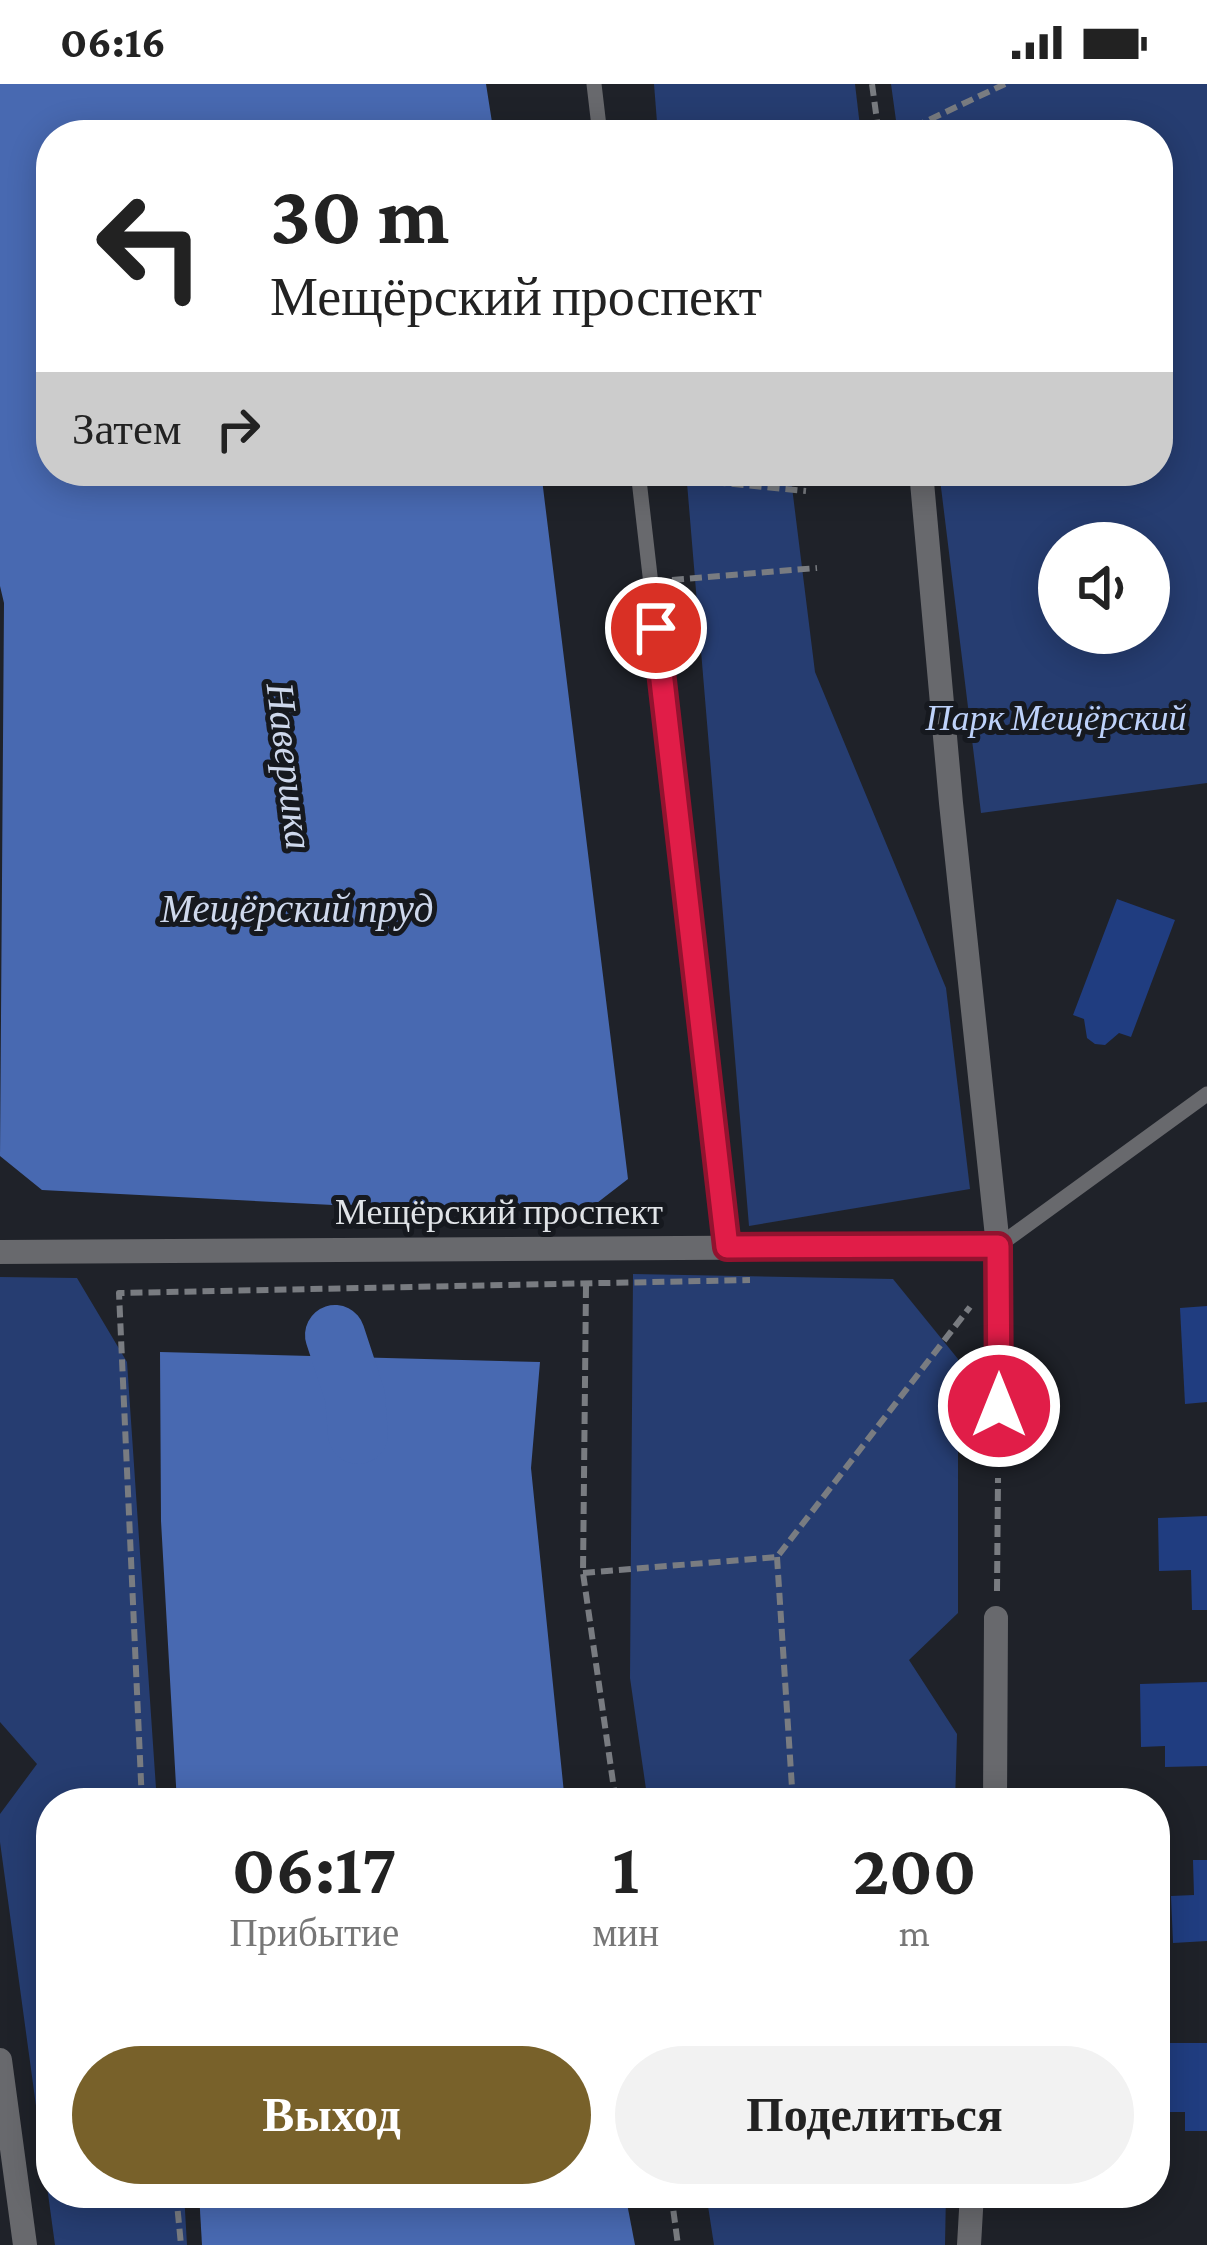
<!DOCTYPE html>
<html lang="ru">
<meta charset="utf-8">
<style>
:root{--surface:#fff;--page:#f2f2f2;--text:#222;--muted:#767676;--accent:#78612a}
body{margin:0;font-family:"Crimson Pro",serif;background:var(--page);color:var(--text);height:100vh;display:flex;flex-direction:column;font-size:45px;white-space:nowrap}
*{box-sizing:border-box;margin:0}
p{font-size:39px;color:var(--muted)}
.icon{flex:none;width:66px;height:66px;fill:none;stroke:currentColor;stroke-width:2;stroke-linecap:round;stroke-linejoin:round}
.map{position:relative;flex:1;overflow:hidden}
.panel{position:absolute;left:36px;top:1704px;width:1134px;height:420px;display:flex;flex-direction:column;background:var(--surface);border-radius:48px;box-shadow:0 6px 30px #0003}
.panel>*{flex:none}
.top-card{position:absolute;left:36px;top:36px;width:1137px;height:366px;border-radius:48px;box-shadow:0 6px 30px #0003;background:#fff;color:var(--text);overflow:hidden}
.tools{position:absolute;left:1038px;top:438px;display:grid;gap:24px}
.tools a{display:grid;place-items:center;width:132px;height:132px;border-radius:50%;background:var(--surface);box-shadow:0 6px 30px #0003;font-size:60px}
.pin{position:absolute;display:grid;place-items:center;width:102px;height:102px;color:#fff;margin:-51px;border:6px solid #fff;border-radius:50%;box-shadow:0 3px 12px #0007}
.me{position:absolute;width:132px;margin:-66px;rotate:0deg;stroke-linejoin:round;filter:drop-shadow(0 0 9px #0008)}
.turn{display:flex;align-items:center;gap:42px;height:252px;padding:0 36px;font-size:54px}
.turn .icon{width:156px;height:156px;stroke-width:2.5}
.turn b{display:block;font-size:84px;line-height:102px}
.then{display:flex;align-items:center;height:114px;padding:0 36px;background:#0003;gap:24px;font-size:45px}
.eta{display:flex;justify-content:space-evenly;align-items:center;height:204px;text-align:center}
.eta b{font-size:72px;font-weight:700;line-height:84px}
.cta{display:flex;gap:24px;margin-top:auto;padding:24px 36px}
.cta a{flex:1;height:138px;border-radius:72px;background:var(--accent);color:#fff;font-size:48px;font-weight:700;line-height:138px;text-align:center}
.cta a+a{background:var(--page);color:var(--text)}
.status{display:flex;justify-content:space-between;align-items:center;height:84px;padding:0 60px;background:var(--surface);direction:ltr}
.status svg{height:33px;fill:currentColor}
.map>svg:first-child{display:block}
.green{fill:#263d71;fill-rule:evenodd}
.water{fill:#4869b1}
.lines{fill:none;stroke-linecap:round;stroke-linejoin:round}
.river{stroke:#4869b1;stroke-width:60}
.building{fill:#203d80}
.path{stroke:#797c81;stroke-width:6;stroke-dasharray:12 6;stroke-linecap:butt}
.lane{stroke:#68696d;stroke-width:15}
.street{stroke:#68696d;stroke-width:24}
.route-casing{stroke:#92132f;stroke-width:30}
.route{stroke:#e11d48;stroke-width:21}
.labels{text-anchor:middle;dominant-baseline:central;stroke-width:10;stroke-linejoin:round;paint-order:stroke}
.park-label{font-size:36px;font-style:italic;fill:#bed2fa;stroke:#16191f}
.street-label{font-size:36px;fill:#e0e3e7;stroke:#16191f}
.water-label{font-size:39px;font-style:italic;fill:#ced8ec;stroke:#16191f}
</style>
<div class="status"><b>06:16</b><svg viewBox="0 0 49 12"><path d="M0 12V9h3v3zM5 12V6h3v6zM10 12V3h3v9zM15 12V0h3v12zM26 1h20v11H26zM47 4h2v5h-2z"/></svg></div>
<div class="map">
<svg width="1207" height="2161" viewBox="0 0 1207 2161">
<rect width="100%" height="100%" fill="#1f2229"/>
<g class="green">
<polygon points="654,0 855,0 861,51 658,51"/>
<path d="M891 0H1207V699L981 729 939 387H1158V51H898ZM1059 459H1149V549H1059Z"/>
<polygon points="686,387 790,387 815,588 946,904 970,1105 749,1142"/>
<polygon points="633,1190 893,1195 958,1275 958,1529 909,1576 957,1650 955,1719 648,1719 630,1594"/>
<polygon points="0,1193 77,1194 127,1278 157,1719 51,1719 51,2109 184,2109 187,2161 55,2161 0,1758 0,1730 37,1680 0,1638"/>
<polygon points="706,2109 946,2109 945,2161 714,2161"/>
</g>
<g class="water">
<polygon points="0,0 486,0 494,51 51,51 51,387 541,387 628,1095 593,1122 333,1121 42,1106 0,1072 4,519 0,502"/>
<polygon points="160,1268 540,1278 531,1384 565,1719 177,1719 161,1437"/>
<polygon points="199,2109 625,2109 635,2161 202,2161"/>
</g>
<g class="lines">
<polyline class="river" points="335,1251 355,1312 358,1350"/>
</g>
<g class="building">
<polygon points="1117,815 1175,836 1131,953 1119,949 1105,961 1095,960 1087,954 1084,935 1073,931"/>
<polygon points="1207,1222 1207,1318 1185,1320 1180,1224"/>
<polygon points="1207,1432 1207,1526 1192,1526 1191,1486 1159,1487 1158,1434"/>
<polygon points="1207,1598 1207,1682 1165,1683 1165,1662 1141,1663 1140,1600"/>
<polygon points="1193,1776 1207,1776 1207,1857 1173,1859 1171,1812 1194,1811"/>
<polygon points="1159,1959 1207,1959 1207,2047 1185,2047 1185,2028 1159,2028"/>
</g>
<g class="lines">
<g class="path">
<polyline points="872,0 879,51"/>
<polyline points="897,51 1005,0"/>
<polyline points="660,393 806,407"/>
<polyline points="672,496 817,484"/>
<polyline points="586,1202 583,1489 616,1719"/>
<polyline points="777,1473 793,1719"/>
<polyline points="583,1489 777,1473 970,1223"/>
<polyline points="997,1507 998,1394"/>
<polyline points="142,1719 119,1209 750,1196"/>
<polyline points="176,2109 181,2161"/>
<polyline points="671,2109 678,2161"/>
</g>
<g class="lane">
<polyline points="594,0 600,51"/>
<polyline points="638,387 727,1163"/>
<polyline points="998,1162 1207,1010"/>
</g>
<g class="street">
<polyline points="921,387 951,719 998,1162 999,1367"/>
<polyline points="0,1168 998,1162"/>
<polyline points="995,1719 996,1534"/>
<polyline points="0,1976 25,2161"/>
<polyline points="969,2161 972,2109"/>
</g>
</g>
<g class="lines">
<defs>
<polyline id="route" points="656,544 727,1163 998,1162 999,1322"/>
</defs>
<use href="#route" class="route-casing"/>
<use href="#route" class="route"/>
</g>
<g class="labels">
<g class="park-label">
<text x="1056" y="634">Парк Мещёрский</text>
</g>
<g class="street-label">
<text x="499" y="1128">Мещёрский проспект</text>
</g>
<g class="water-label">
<text transform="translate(290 682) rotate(83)">Навершка</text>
<text x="297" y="824">Мещёрский пруд</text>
</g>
</g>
</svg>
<div class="tools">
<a><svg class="icon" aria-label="sound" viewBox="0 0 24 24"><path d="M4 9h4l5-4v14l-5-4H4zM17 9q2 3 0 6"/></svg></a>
</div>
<div class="pin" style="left:656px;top:544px;background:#d93025"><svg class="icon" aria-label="arrive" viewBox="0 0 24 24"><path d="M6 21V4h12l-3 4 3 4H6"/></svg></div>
<svg class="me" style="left:999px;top:1322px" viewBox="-20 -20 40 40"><circle r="17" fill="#e11d48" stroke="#fff" stroke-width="3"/><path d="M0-11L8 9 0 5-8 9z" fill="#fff"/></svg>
<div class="top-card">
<div class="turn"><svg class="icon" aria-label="left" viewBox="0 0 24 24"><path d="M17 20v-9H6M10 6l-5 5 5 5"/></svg><div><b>30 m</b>Мещёрский проспект</div></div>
<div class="then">Затем<svg class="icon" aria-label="right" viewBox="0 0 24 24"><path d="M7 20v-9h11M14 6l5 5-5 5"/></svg></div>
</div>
<section class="panel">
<div class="eta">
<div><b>06:17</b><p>Прибытие</p></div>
<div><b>1</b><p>мин</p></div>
<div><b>200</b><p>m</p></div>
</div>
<div class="cta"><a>Выход</a><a>Поделиться</a></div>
</section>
</div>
